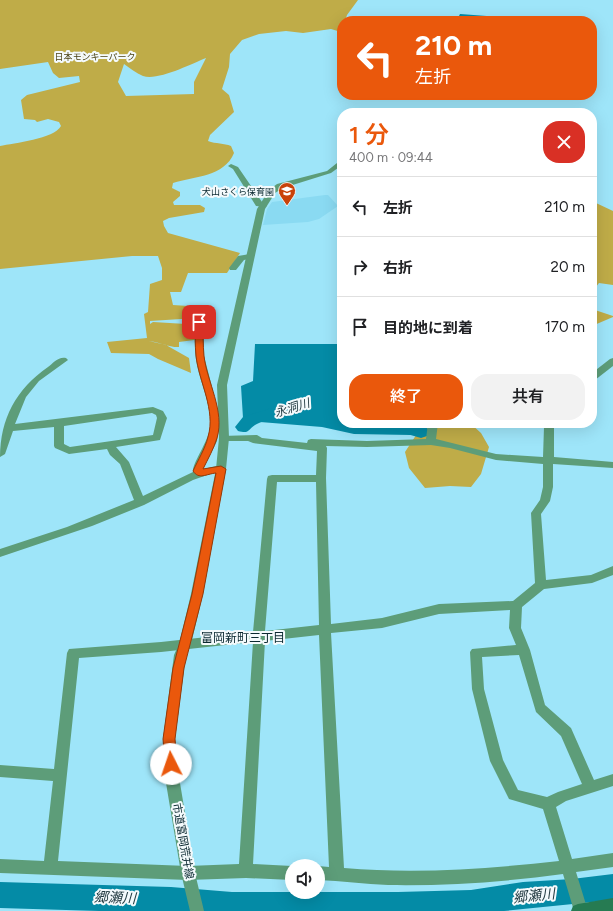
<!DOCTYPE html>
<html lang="ja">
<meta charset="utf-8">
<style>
:root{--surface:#fff;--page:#f2f2f2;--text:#202124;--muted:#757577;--line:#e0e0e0;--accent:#ea580c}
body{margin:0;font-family:Figtree,"Noto Sans JP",sans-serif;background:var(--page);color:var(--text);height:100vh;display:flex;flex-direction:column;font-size:15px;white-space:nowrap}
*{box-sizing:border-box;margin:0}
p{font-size:13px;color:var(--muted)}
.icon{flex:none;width:22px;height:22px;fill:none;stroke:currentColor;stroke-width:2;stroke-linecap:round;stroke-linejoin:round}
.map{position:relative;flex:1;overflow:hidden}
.sheet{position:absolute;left:337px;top:108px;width:260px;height:320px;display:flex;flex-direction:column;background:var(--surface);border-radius:16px;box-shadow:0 4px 16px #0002}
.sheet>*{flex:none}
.guide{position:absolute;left:337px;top:16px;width:260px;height:84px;border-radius:16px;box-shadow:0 4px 16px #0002;background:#ea580c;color:#fff;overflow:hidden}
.tools{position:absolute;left:285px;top:859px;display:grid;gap:8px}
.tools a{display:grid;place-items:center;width:40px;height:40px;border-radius:50%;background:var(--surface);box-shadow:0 4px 16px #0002;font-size:20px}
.pin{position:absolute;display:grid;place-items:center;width:34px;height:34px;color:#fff;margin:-17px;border-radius:8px;box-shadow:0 2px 6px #0006}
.me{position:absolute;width:44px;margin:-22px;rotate:356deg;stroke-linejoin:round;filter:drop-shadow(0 0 3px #0008)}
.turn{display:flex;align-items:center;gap:14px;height:84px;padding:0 12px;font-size:18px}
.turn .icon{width:52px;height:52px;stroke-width:2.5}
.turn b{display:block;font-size:28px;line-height:34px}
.round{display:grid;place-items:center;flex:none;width:42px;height:42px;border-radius:16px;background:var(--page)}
.head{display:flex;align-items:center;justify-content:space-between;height:68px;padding:0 12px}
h1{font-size:24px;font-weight:600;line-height:30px;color:var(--accent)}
.primary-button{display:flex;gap:8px;margin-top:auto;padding:8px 12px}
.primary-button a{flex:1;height:46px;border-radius:16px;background:var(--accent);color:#fff;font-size:16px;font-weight:600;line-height:46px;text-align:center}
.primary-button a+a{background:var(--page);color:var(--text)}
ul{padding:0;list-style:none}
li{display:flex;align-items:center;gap:12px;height:60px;padding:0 12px;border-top:1px solid var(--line)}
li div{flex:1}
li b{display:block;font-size:15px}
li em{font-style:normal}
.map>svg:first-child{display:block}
.built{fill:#8adaf2}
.green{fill:#bfac48;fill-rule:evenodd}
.water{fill:#048ba6}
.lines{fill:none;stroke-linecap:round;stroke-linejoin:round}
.river{fill:#048ba6;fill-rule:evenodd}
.minor{fill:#5d9d79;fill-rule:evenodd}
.tertiary{fill:#5d9d79;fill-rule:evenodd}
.secondary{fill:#267b52;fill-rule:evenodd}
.route{fill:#ea580c;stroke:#983908}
.labels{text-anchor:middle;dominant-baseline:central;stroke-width:4;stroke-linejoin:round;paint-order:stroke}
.far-park-label{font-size:9px;fill:#4b4215;stroke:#f4fafc}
.far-poi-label{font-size:9px;fill:#0a2830;stroke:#f4fafc;text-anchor:end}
.street-label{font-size:11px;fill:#0a2830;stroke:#f4fafc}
.water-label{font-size:12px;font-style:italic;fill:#243c43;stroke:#f4fafc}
.neighbourhood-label{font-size:12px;fill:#0a2830;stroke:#f4fafc}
.near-water-label{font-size:14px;font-style:italic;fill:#243c43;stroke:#f4fafc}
</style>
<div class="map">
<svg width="613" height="911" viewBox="0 0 613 911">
<rect width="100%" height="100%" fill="#9ee5f9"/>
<polygon class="built" points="325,195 328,195 338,206 319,219 308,222 263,225 267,209 272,202"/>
<g class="green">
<path d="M0 0H358L347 15 345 21H342L341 32 331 29 303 33 286 31 259 34 242 40 230 54 229 67 222 89 229 95 234 112 210 135 208 141C216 144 224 143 231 146L234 153C224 177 195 176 173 183L172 188 180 192V196L173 202 174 205H200L205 208 204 212 169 218 163 221 164 226 168 233 240 253 227 273H188L181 292H170L173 305 204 307 197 318 150 321V324L153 322 186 324 191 331 197 333V337L194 340 179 342V347C172 348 158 342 149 341L166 345 189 358 191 373 158 359 149 354 111 353 107 342 147 338 144 314 148 312 150 284 162 280V268L158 256H132L0 269V146C14 143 54 139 61 126L59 122 48 119 37 122 35 120 24 119 21 100 27 95 80 82 79 76 59 78 53 73 48 62 0 69ZM206 58 194 82V94L126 96 118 82 124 64C130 68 136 73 143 76 158 81 191 64 206 58Z"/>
<polygon points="596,203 613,211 613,285 599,283 592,292 592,204"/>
<polygon points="592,309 613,316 613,317 592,326"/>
<polygon points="424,423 470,423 481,433 489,447 481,474 471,487 450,486 425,488 409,468 405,452"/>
</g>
<g class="water">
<polygon points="460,14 513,18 512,21 458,18"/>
<polygon points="255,344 342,344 342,423 415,423 411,435 354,434 322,427 249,421 243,418 241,386 253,381"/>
</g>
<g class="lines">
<g class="river">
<path d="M272 408 278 410 281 414 278 418C271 420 261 421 255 425 247 430 250 434 238 431L235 427 243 417Z"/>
<polygon points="380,423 410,423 427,428 430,432 427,436 421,438 383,427"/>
<polygon points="613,874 613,900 504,911 99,911 0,908 0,882 171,887 232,892 398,892 471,890 523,882 572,879"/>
</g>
<g class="minor">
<polygon points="231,164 238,167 262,202 267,205 266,207 256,206 233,169 228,166"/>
<polygon points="250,254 253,254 253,258 244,260 236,270 230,270 229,268 238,256"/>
<path d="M199 319 203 322 204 356 217 406 219 427 217 441 203 469 221 465 226 469 225 471 210 474 193 480 144 505 92 526 0 557V549L67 527 134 500 120 464 110 455 107 449 69 454 55 448 54 446V427L13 431 5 454 0 457C0 419 16 389 48 367 53 363 59 356 66 358L68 360 39 381 26 397 15 424 153 407 163 411 167 418 160 440 116 447 129 462 143 496 193 472C192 463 208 443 210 427 212 406 201 385 197 365 194 351 195 336 195 322ZM152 413 156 415 157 418 153 435 70 447 64 444V426Z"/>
<polygon points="613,358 613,366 595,380 592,381 592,373 610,359"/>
<path d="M428 423H438L436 439 496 454 543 457 544 427 547 423H557L554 427V457L613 462V468L553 464V487L550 501 541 514 546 580 591 575 613 566V575L592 583 544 589 522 607 521 628 530 650 545 705 571 728 594 780 613 774V786L566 801 556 807 572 859 613 853V867L576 872 588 911H574L563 874C505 882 446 886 388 885 365 884 341 881 318 880V866L329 867 319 635 265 641 253 864 292 866V880L246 878 188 880 0 873V859L44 861 53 781 0 777V765L54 769 67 653 69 649 161 642 253 632 267 479 268 476 272 475H316L317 451 253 443 248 441H224L221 440 219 438 221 436 257 435 262 438 307 443 308 440 311 439 367 441 426 439ZM431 445 450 448 496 460 543 464V487L540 500 531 513 535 583 513 601 439 604 382 618 331 624 326 478 327 448 326 446 367 447ZM277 482H316L319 625 265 631ZM510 610 509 628 516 645 472 649 470 652 472 689 490 761 509 799 543 809 559 861C487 869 416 874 344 868L331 633 382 628 439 614ZM253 642 239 864 188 866 58 861 79 658 161 652ZM519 655 536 712 561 736 582 784 558 792 547 797 518 790 503 760 484 689 482 657Z"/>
</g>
<polygon class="tertiary" points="342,159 342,165 331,173 283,188 275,193 265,209 227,385 229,438 226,469 203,594 191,644 186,655 175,739 179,777 195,873 204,911 190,911 181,873 165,777 163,739 174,655 179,644 191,594 216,469 219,438 217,385 257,209 269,190 277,184 327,171"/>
<polygon class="secondary" points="613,898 613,911 571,911 573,906 578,904"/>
</g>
<path class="route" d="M199 320 203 322C203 333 203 345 204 356 207 382 225 411 217 438 214 448 208 459 203 469L221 466 226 469 203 594 184 668 175 739 177 764 175 768 171 770 166 768 165 764 163 739 173 668 192 594 216 473C206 474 199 480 193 471 198 460 205 449 208 437 216 410 199 382 196 356 195 345 195 333 195 322Z"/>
<defs>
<symbol id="school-pin" viewBox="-11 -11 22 30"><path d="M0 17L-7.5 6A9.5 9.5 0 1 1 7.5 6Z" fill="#c94209" stroke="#f4fafc"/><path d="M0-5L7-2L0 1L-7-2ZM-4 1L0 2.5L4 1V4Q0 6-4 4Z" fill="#fff"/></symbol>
</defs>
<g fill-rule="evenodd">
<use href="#school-pin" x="277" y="181" width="20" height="27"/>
</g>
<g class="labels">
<g class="far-park-label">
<text x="95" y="56">日本モンキーパーク</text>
</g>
<g class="far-poi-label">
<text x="274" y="191">犬山さくら保育園</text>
</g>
<g class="street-label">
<text transform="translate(183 841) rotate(80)">市道富岡荒井線</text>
</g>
<g class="water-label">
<text transform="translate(292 408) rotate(-17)">永洞川</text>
</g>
<g class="neighbourhood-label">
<text x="243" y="638">富岡新町三丁目</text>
</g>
<g class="near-water-label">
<text transform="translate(534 896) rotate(-6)">郷瀬川</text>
<text transform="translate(115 898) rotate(2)">郷瀬川</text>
</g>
</g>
</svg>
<div class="tools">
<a><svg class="icon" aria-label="sound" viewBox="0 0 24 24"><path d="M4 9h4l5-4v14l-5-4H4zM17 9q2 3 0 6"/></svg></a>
</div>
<div class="pin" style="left:199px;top:322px;background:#d93025"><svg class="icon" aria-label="arrive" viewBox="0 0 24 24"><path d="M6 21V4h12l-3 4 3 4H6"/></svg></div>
<svg class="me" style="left:171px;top:764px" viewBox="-20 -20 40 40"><circle r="19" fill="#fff"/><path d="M0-13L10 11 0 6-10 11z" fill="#ea580c"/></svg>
<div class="guide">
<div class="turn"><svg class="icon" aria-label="left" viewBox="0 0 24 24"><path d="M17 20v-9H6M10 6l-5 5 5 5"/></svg><div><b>210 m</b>左折</div></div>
</div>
<section class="sheet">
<div class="head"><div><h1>1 分</h1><p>400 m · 09:44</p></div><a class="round" style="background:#d93025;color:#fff"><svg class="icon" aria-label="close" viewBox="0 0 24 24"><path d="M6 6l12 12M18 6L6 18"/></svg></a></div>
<ul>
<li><svg class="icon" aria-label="left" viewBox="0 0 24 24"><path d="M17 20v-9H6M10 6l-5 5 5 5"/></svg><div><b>左折</b></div><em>210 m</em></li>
<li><svg class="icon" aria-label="right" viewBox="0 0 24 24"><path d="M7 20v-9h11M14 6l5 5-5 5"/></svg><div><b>右折</b></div><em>20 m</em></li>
<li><svg class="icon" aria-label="arrive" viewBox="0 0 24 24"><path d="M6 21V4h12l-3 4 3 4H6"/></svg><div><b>目的地に到着</b></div><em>170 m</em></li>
</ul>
<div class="primary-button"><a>終了</a><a>共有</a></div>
</section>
</div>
